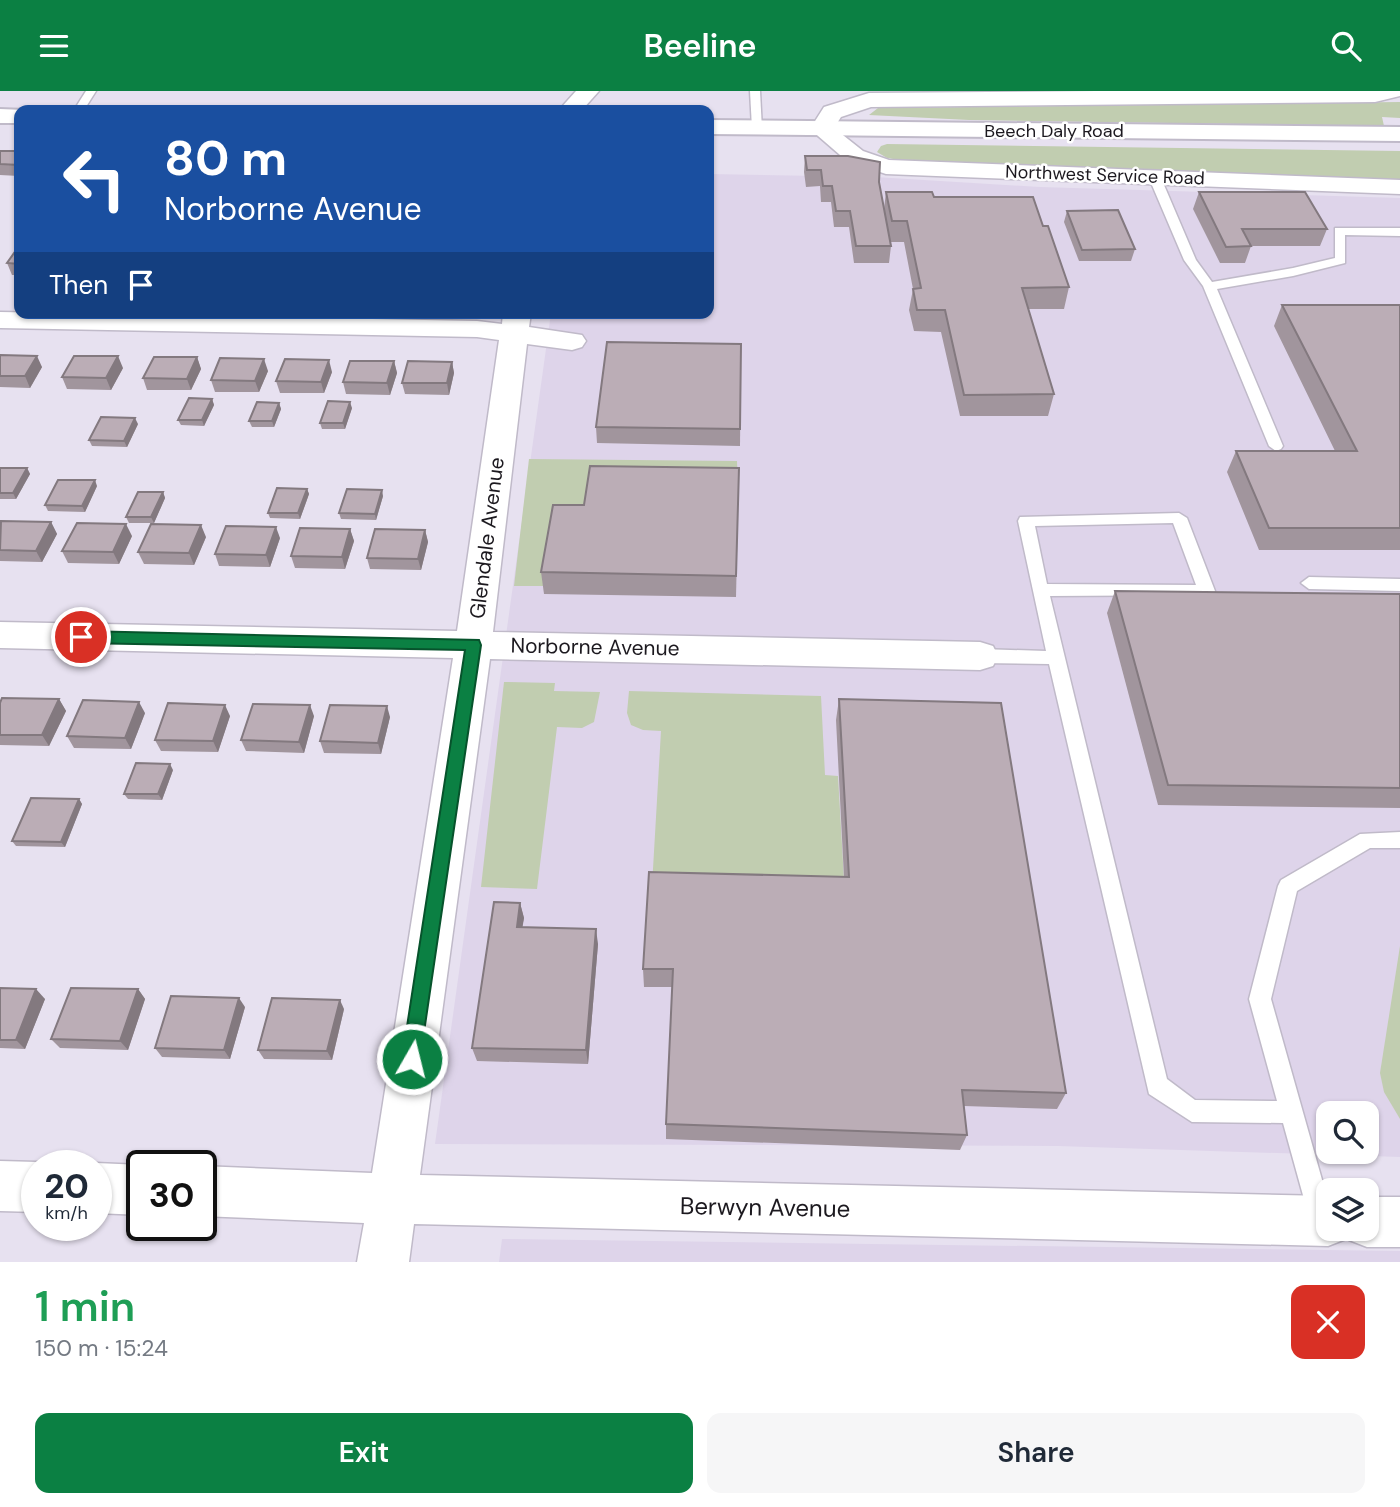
<!DOCTYPE html>
<meta charset="utf-8">
<style>
:root{--surface:#fff;--page:#f6f6f7;--text:#1f2937;--muted:#747a83;--accent:#0b8043}
body{margin:0;font-family:"DM Sans",sans-serif;background:var(--page);color:var(--text);height:100vh;display:flex;flex-direction:column;font-size:26px;white-space:nowrap}
*{box-sizing:border-box;margin:0}
p{font-size:23px;color:var(--muted)}
.icon{flex:none;width:38px;height:38px;fill:none;stroke:currentColor;stroke-width:2;stroke-linecap:round;stroke-linejoin:round}
.map{position:relative;height:1171px;overflow:hidden}
.details{display:flex;flex-direction:column;background:var(--surface);flex:1}
.details>*{flex:none}
.guide{position:absolute;left:14px;top:14px;width:700px;height:214px;border-radius:14px;box-shadow:0 2px 5px #0004;background:#1a4fa0;color:#fff;overflow:hidden}
.fabs{position:absolute;left:1316px;top:1010px;display:grid;gap:14px}
.fabs a{display:grid;place-items:center;width:63px;height:63px;border-radius:14px;background:var(--surface);box-shadow:0 2px 5px #0004;font-size:35px}
.speed{position:absolute;left:21px;top:1059px;display:flex;gap:14px;font-size:35px;font-weight:700;text-align:center}
.speed>*{display:grid;place-content:center;width:91px;height:91px;border-radius:50%;background:var(--surface);box-shadow:0 2px 5px #0004;line-height:1}
.speed small{font-size:18px;font-weight:400}
.speed .limit{border:4px solid #111;border-radius:10px;background:#fff;color:#111}
.pin{position:absolute;display:grid;place-items:center;width:60px;height:60px;color:#fff;margin:-30px;border:4px solid #fff;border-radius:50%;box-shadow:0 2px 7px #0007}
.me{position:absolute;width:77px;margin:-38px;rotate:8deg;stroke-linejoin:round;filter:drop-shadow(0 0 5px #0008)}
.turn{display:flex;align-items:center;gap:24px;height:147px;padding:0 35px;font-size:32px}
.turn .icon{width:91px;height:91px;stroke-width:2.5}
.turn b{display:block;font-size:49px;line-height:60px}
.then{display:flex;align-items:center;height:66px;padding:0 35px;background:#0003;gap:14px;font-size:26px}
.round{display:grid;place-items:center;flex:none;width:74px;height:74px;border-radius:14px;background:var(--page)}
.headline{display:flex;align-items:center;justify-content:space-between;height:119px;padding:0 35px}
h1{font-size:42px;font-weight:600;line-height:52px;color:#1e9e55}
.cta{display:flex;gap:14px;margin-top:auto;padding:14px 35px}
.cta a{flex:1;height:80px;border-radius:14px;background:var(--accent);color:#fff;font-size:28px;font-weight:600;line-height:80px;text-align:center}
.cta a+a{background:var(--page);color:var(--text)}
header{display:flex;justify-content:space-between;align-items:center;height:91px;padding:0 35px;background:var(--accent);color:#fff;font-size:32px;font-weight:600}
.map>svg:first-child{display:block}
.built{fill:#ded4ea;fill-rule:evenodd}
.green{fill:#c1cdb0}
.lines{fill:none;stroke-linecap:round;stroke-linejoin:round}
.lane-casing{stroke:#c0bac9;stroke-width:3}
.street-casing{stroke:#c0bac9;stroke-width:3}
.secondary-casing{stroke:#c0bac9;stroke-width:4}
.lane{fill:#fff;fill-rule:evenodd}
.street{fill:#fff;fill-rule:evenodd}
.secondary{fill:#fff;fill-rule:evenodd}
.wall{fill:#a1959d}
.shaded-wall{fill:#83797f}
.building{fill:#bbadb6;stroke:#83797f;stroke-width:2}
.route{fill:#0b8043;stroke:#07532c;stroke-width:2}
.labels{text-anchor:middle;dominant-baseline:central;stroke-width:5;stroke-linejoin:round;paint-order:stroke}
.far-street-label{font-size:18px;fill:#1c191f;stroke:#fff}
.street-label{font-size:21px;fill:#1c191f;stroke:#fff}
.near-street-label{font-size:24px;fill:#1c191f;stroke:#fff}
</style>
<header><svg class="icon" aria-label="menu" viewBox="0 0 24 24"><path d="M4 6h16M4 12h16M4 18h16"/></svg>Beeline<svg class="icon" aria-label="search" viewBox="0 0 24 24"><circle cx="10" cy="10" r="6"/><path d="M15 15l6 6"/></svg></header>
<div class="map">
<svg width="1400" height="1171" viewBox="0 0 1400 1171">
<rect width="100%" height="100%" fill="#e7e1f0"/>
<g class="built">
<path d="M709 83 875 86 1040 96 1400 107V1066L1058 1055 435 1053 551 222H709ZM1328 1022H1367V1060H1328Z"/>
<polygon points="502,1148 1400,1160 1400,1171 499,1171"/>
</g>
<g class="green">
<polygon points="1400,11 1400,27 1382,26 1384,35 969,29 869,24 878,17"/>
<polygon points="887,53 1400,60 1400,90 899,69 887,67 877,61 881,55"/>
<polygon points="529,368 737,370 738,398 546,495 514,495"/>
<polygon points="504,591 555,592 554,600 600,601 594,631 582,637 557,636 537,798 481,796"/>
<polygon points="629,600 821,605 825,684 838,685 845,806 652,795 661,640 643,639 631,634 627,622"/>
<polygon points="1400,855 1400,1028 1384,1001 1380,982"/>
</g>
<g class="lines">
<defs>
<g id="lane">
<polygon points="86,0 96,0 84,19 74,19"/>
<polygon points="750,0 760,0 762,39 752,37"/>
<polygon points="1155,84 1161,87 1196,169 1212,191 1293,177 1335,167 1335,137 1400,137 1400,145 1345,144 1345,172 1293,185 1217,198 1283,355 1281,358 1276,360 1269,355 1203,195 1184,169 1149,87"/>
<path d="M1179 422 1187 427 1215 500 1213 504 1050 505 1167 988 1195 1009 1277 1010 1249 908 1278 795 1281 789 1360 743 1400 741V757H1370L1297 800 1271 908 1328 1110V1135L1321 1138 1313 1134 1309 1126 1283 1032 1192 1031 1149 1003 1049 573 980 572 974 570 971 565 974 560 980 558 1046 560 1018 430 1020 426ZM1173 432 1196 494 1047 493 1035 435Z"/>
<polygon points="1309,486 1400,488 1400,500 1309,498 1301,492"/>
</g>
<g id="street">
<polygon points="576,0 599,0 582,19 559,19"/>
<polygon points="1097,0 1400,0 1400,5 1375,11 871,16 841,26 834,37 863,60 889,69 1400,89 1400,103 886,83 847,70 810,38 824,16 869,2"/>
<polygon points="0,221 477,230 502,233 503,222 531,222 529,236 582,244 586,250 582,256 572,259 527,253 493,541 980,551 993,555 998,565 993,575 980,579 490,568 420,1084 1328,1105 1328,1138 1367,1138 1367,1106 1400,1106 1400,1156 1367,1156 1349,1149 1347,1144 1346,1148 1328,1155 414,1133 409,1171 357,1171 364,1132 201,1125 201,1075 372,1082 453,567 0,557 0,531 457,540 499,249 477,246 0,237"/>
<polygon points="0,1070 37,1071 45,1074 37,1074 37,1121 0,1120"/>
<polygon points="96,1072 142,1074 142,1124 96,1122 96,1074 91,1074"/>
</g>
<g id="secondary">
<polygon points="0,18 25,19 19,19 19,32 0,32"/>
<polygon points="709,29 1400,36 1400,50 709,43"/>
</g>
</defs>
<use href="#lane" class="lane-casing"/>
<use href="#street" class="street-casing"/>
<use href="#secondary" class="secondary-casing"/>
<use href="#lane" class="lane"/>
<use href="#street" class="street"/>
<use href="#secondary" class="secondary"/>
</g>
<g class="wall">
<polygon points="0,60 19,60 19,85 0,84"/>
<polygon points="805,65 879,91 884,118 886,101 934,106 1043,135 1069,196 1064,218 1028,218 1054,303 1048,325 960,325 941,241 914,240 909,219 913,198 904,151 891,151 891,155 889,172 854,172 849,136 834,136 831,111 821,111 820,95 806,96 804,81"/>
<polygon points="1199,101 1327,138 1320,155 1251,155 1245,172 1220,172 1193,118"/>
<polygon points="1067,120 1135,158 1131,170 1079,170 1064,131"/>
<polygon points="19,155 19,184 12,184 7,172"/>
<polygon points="1282,214 1400,214 1400,459 1259,459 1227,381 1236,360 1335,360 1274,235"/>
<polygon points="741,253 740,355 597,352 596,336"/>
<polygon points="0,264 42,276 30,297 0,296"/>
<polygon points="197,266 201,278 191,299 147,299 143,287"/>
<polygon points="394,270 397,282 390,304 346,303 343,291"/>
<polygon points="452,271 454,282 449,304 405,303 402,292"/>
<polygon points="123,277 111,299 67,298 62,286"/>
<polygon points="268,280 259,301 215,301 211,289"/>
<polygon points="332,281 324,302 280,302 276,290"/>
<polygon points="212,308 214,314 204,335 181,334 178,329"/>
<polygon points="279,312 281,318 274,336 252,336 249,330"/>
<polygon points="352,317 345,338 322,338 320,332"/>
<polygon points="138,333 127,356 92,355 89,349"/>
<polygon points="0,377 27,377 30,383 16,408 0,408"/>
<polygon points="739,377 736,506 544,503 541,481 584,414"/>
<polygon points="97,395 85,421 48,420 45,414"/>
<polygon points="307,398 309,403 300,428 270,427 268,422"/>
<polygon points="163,401 165,407 154,432 129,432 126,426"/>
<polygon points="383,405 376,429 341,428 339,422"/>
<polygon points="51,431 57,443 42,471 0,470 0,432"/>
<polygon points="350,438 354,450 345,478 295,477 291,465"/>
<polygon points="425,439 428,451 421,479 370,478 367,467"/>
<polygon points="132,445 119,473 68,472 62,460"/>
<polygon points="206,446 194,474 144,473 138,461"/>
<polygon points="280,447 270,476 219,475 215,463"/>
<polygon points="1115,500 1400,503 1400,717 1158,714 1107,522"/>
<polygon points="59,608 66,620 49,655 0,654 0,612"/>
<polygon points="839,608 1066,1002 1057,1018 964,1015 967,1044 960,1059 666,1048 666,1033 672,896 644,896 643,878 844,786 836,629"/>
<polygon points="145,622 131,658 74,657 67,645"/>
<polygon points="230,625 218,661 161,660 155,649"/>
<polygon points="314,625 304,662 246,660 241,649"/>
<polygon points="390,626 381,663 324,662 320,650"/>
<polygon points="173,679 162,709 128,708 124,703"/>
<polygon points="79,708 82,713 65,756 16,755 12,750"/>
<polygon points="520,812 524,827 522,836 598,853 588,973 477,970 472,957"/>
<polygon points="0,897 45,908 25,958 0,957"/>
<polygon points="138,898 145,908 128,959 60,957 51,948"/>
<polygon points="245,916 230,968 162,966 155,957"/>
<polygon points="344,918 332,969 264,968 258,959"/>
</g>
<g class="shaded-wall">
<polygon points="37,265 42,276 30,297 25,285"/>
<polygon points="118,265 123,277 111,299 106,287"/>
<polygon points="197,266 201,278 191,299 187,288"/>
<polygon points="264,268 268,280 259,301 255,290"/>
<polygon points="329,269 332,281 324,302 321,291"/>
<polygon points="394,270 397,282 390,304 387,292"/>
<polygon points="452,271 454,282 449,304 447,292"/>
<polygon points="212,308 214,314 204,335 202,329"/>
<polygon points="350,311 352,317 345,338 343,332"/>
<polygon points="279,312 281,318 274,336 272,330"/>
<polygon points="135,327 138,333 127,356 124,350"/>
<polygon points="27,377 30,383 16,408 13,402"/>
<polygon points="95,389 97,395 85,421 82,415"/>
<polygon points="307,398 309,403 300,428 298,422"/>
<polygon points="382,399 383,405 376,429 375,423"/>
<polygon points="163,401 165,407 154,432 151,426"/>
<polygon points="51,431 57,443 42,471 36,460"/>
<polygon points="126,433 132,445 119,473 113,461"/>
<polygon points="201,434 206,446 194,474 189,462"/>
<polygon points="276,436 280,447 270,476 266,464"/>
<polygon points="350,438 354,450 345,478 342,466"/>
<polygon points="425,439 428,451 421,479 418,468"/>
<polygon points="59,608 66,620 49,655 42,644"/>
<polygon points="139,611 145,622 131,658 125,647"/>
<polygon points="225,614 230,625 218,661 213,650"/>
<polygon points="310,614 314,625 304,662 299,651"/>
<polygon points="387,615 390,626 381,663 378,652"/>
<polygon points="170,673 173,679 162,709 158,703"/>
<polygon points="79,708 82,713 65,756 61,751"/>
<polygon points="520,812 524,827 520,851 517,836"/>
<polygon points="596,838 598,853 588,973 586,959"/>
<polygon points="36,898 45,908 25,958 16,949"/>
<polygon points="138,898 145,908 128,959 120,950"/>
<polygon points="239,907 245,916 230,968 224,959"/>
<polygon points="340,909 344,918 332,969 327,960"/>
</g>
<g class="building">
<polygon points="0,60 19,60 19,74 0,73"/>
<polygon points="805,65 848,65 880,71 879,91 891,155 856,155 850,120 836,120 832,95 823,95 821,79 807,79"/>
<polygon points="886,101 932,101 934,106 1033,106 1043,135 1048,135 1069,196 1022,197 1054,303 964,304 945,219 917,219 913,198 921,197 907,130 892,130"/>
<polygon points="1199,101 1305,101 1327,138 1242,138 1251,155 1226,156"/>
<polygon points="1118,119 1135,158 1082,159 1067,120"/>
<polygon points="19,155 19,173 7,172"/>
<polygon points="1282,214 1400,214 1400,437 1269,437 1236,360 1357,360"/>
<polygon points="607,251 741,253 740,338 596,336"/>
<polygon points="0,264 37,265 25,285 0,285"/>
<polygon points="74,265 118,265 106,287 62,286"/>
<polygon points="154,266 197,266 187,288 143,287"/>
<polygon points="220,267 264,268 255,290 211,289"/>
<polygon points="285,268 329,269 321,291 276,290"/>
<polygon points="350,270 394,270 387,292 343,291"/>
<polygon points="408,270 452,271 447,292 402,292"/>
<polygon points="189,307 212,308 202,329 178,329"/>
<polygon points="328,310 350,311 343,332 320,332"/>
<polygon points="257,311 279,312 272,330 249,330"/>
<polygon points="101,326 135,327 124,350 89,349"/>
<polygon points="590,375 739,377 736,485 541,481 553,414 584,414"/>
<polygon points="0,377 27,377 13,402 0,402"/>
<polygon points="58,389 95,389 82,415 45,414"/>
<polygon points="277,397 307,398 298,422 268,422"/>
<polygon points="347,398 382,399 375,423 339,422"/>
<polygon points="138,401 163,401 151,426 126,426"/>
<polygon points="1,430 51,431 36,460 0,459"/>
<polygon points="77,432 126,433 113,461 62,460"/>
<polygon points="151,433 201,434 189,462 138,461"/>
<polygon points="226,435 276,436 266,464 215,463"/>
<polygon points="300,437 350,438 342,466 291,465"/>
<polygon points="375,438 425,439 418,468 367,467"/>
<polygon points="1115,500 1400,503 1400,697 1168,694"/>
<polygon points="2,607 59,608 42,644 0,644 0,612"/>
<polygon points="839,608 1001,612 1066,1002 962,999 967,1044 666,1033 673,878 643,878 649,781 849,786"/>
<polygon points="83,609 139,611 125,647 67,645"/>
<polygon points="168,612 225,614 213,650 155,649"/>
<polygon points="253,613 310,614 299,651 241,649"/>
<polygon points="330,614 387,615 378,652 320,650"/>
<polygon points="136,672 170,673 158,703 124,703"/>
<polygon points="31,707 79,708 61,751 12,750"/>
<polygon points="494,811 520,812 517,836 596,838 586,959 472,957"/>
<polygon points="0,897 36,898 16,949 0,949"/>
<polygon points="71,897 138,898 120,950 51,948"/>
<polygon points="171,905 239,907 224,959 155,957"/>
<polygon points="272,907 340,909 327,960 258,959"/>
</g>
<polygon class="route" points="81,540 479,549 481,554 419,975 412,978 405,975 402,968 465,559 81,552 74,546"/>
<g class="labels">
<g class="far-street-label">
<text x="1054" y="40">Beech Daly Road</text>
<text transform="translate(1105 84) rotate(2)">Northwest Service Road</text>
</g>
<g class="street-label">
<text transform="translate(487 447) rotate(-83)">Glendale Avenue</text>
<text transform="translate(595 556) rotate(1)">Norborne Avenue</text>
</g>
<g class="near-street-label">
<text transform="translate(765 1116) rotate(1)">Berwyn Avenue</text>
</g>
</g>
</svg>
<div class="fabs">
<a><svg class="icon" aria-label="search" viewBox="0 0 24 24"><circle cx="10" cy="10" r="6"/><path d="M15 15l6 6"/></svg></a>
<a><svg class="icon" aria-label="layers" viewBox="0 0 24 24"><path d="M12 4l9 5-9 5-9-5zM3 14l9 5 9-5"/></svg></a>
</div>
<div class="speed"><div>20<small>km/h</small></div><div class="limit">30</div></div>
<div class="pin" style="left:81px;top:546px;background:#d93025"><svg class="icon" aria-label="arrive" viewBox="0 0 24 24"><path d="M6 21V4h12l-3 4 3 4H6"/></svg></div>
<svg class="me" style="left:412px;top:968px" viewBox="-20 -20 40 40"><circle r="17" fill="#0b8043" stroke="#fff" stroke-width="3"/><path d="M0-11L8 9 0 5-8 9z" fill="#fff"/></svg>
<div class="guide">
<div class="turn"><svg class="icon" aria-label="left" viewBox="0 0 24 24"><path d="M17 20v-9H6M10 6l-5 5 5 5"/></svg><div><b>80 m</b>Norborne Avenue</div></div>
<div class="then">Then<svg class="icon" aria-label="arrive" viewBox="0 0 24 24"><path d="M6 21V4h12l-3 4 3 4H6"/></svg></div>
</div>
</div>
<section class="details">
<div class="headline"><div><h1>1 min</h1><p>150 m · 15:24</p></div><a class="round" style="background:#d93025;color:#fff"><svg class="icon" aria-label="close" viewBox="0 0 24 24"><path d="M6 6l12 12M18 6L6 18"/></svg></a></div>
<div class="cta"><a>Exit</a><a>Share</a></div>
</section>
